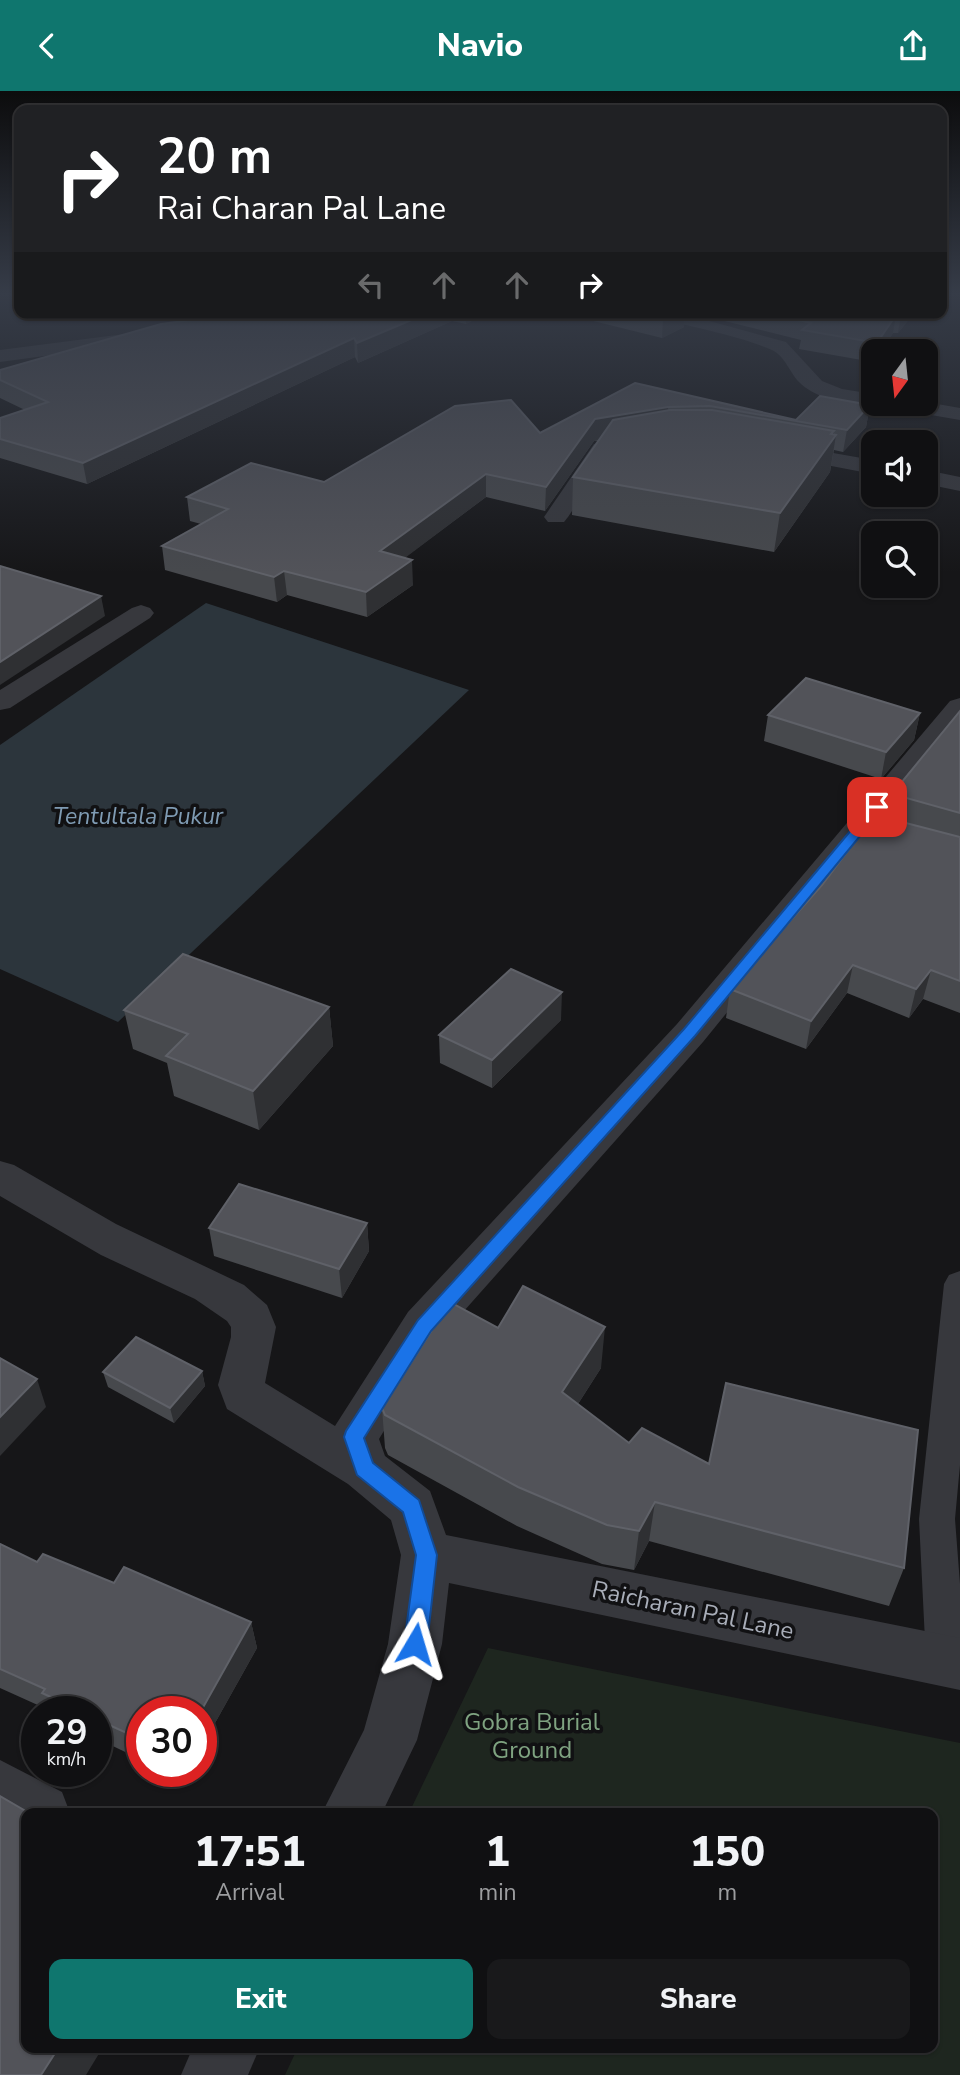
<!DOCTYPE html>
<style>
:root{--surface:#101012;--page:#19191b;--text:#f1f3f6;--muted:#9c9d9f;--line:#303032;--accent:#0f766e}
body{margin:0;font-family:"Nunito Sans",sans-serif;background:var(--page);color:var(--text);height:100vh;display:flex;flex-direction:column;font-size:26px;white-space:nowrap}
*{box-sizing:border-box;margin:0}
p{font-size:23px;color:var(--muted)}
.icon{flex:none;width:38px;height:38px;fill:none;stroke:currentColor;stroke-width:2;stroke-linecap:round;stroke-linejoin:round}
.map{position:relative;flex:1;overflow:hidden}
.side{position:absolute;left:21px;top:1717px;width:917px;height:245px;display:flex;flex-direction:column;background:var(--surface);border-radius:14px;box-shadow:0 2px 5px #0004,0 0 0 2px var(--line)}
.side>*{flex:none}
.guide{position:absolute;left:14px;top:14px;width:933px;height:214px;border-radius:14px;box-shadow:0 2px 5px #0004,0 0 0 2px var(--line);background:#202124;color:#fff;overflow:hidden}
.needle{width:46px;rotate:195deg}
.controls{position:absolute;left:861px;top:248px;display:grid;gap:14px}
.controls a{display:grid;place-items:center;width:77px;height:77px;border-radius:14px;background:var(--surface);box-shadow:0 2px 5px #0004,0 0 0 2px var(--line);font-size:35px}
.speed{position:absolute;left:21px;top:1605px;display:flex;gap:14px;font-size:35px;font-weight:700;text-align:center}
.speed>*{display:grid;place-content:center;width:91px;height:91px;border-radius:50%;background:var(--surface);box-shadow:0 2px 5px #0004,0 0 0 2px var(--line);line-height:1}
.speed small{font-size:18px;font-weight:400}
.speed .limit{border:10px solid #d22;background:#fff;color:#111}
.pin{position:absolute;display:grid;place-items:center;width:60px;height:60px;color:#fff;margin:-30px;border-radius:14px;box-shadow:0 4px 10px #0006}
.me{position:absolute;width:77px;margin:-38px;rotate:7deg;stroke-linejoin:round;filter:drop-shadow(0 0 5px #0008)}
.turn{display:flex;align-items:center;gap:24px;height:147px;padding:0 28px;font-size:32px}
.turn .icon{width:91px;height:91px;stroke-width:2.5}
.turn b{display:block;font-size:49px;line-height:60px}
.lanes{display:flex;align-items:center;height:66px;padding:0 28px;background:#0003;justify-content:center;gap:35px;direction:ltr}
.lanes .off{opacity:.35}
.eta{display:flex;justify-content:space-evenly;align-items:center;height:119px;text-align:center}
.eta b{font-size:42px;font-weight:800;line-height:49px}
.cta{display:flex;gap:14px;margin-top:auto;padding:14px 28px}
.cta a{flex:1;height:80px;border-radius:14px;background:var(--accent);color:#fff;font-size:28px;font-weight:800;line-height:80px;text-align:center}
.cta a+a{background:var(--page);color:var(--text)}
header{display:flex;justify-content:space-between;align-items:center;height:91px;padding:0 28px;background:var(--accent);color:#fff;font-size:32px;font-weight:800}
.map>svg:first-child{display:block}
.green{fill:#1e261f}
.water{fill:#2c353c}
.lines{fill:none;stroke-linecap:round;stroke-linejoin:round}
.service{fill:#37383d;fill-rule:evenodd}
.minor{fill:#37383d;fill-rule:evenodd}
.tertiary{fill:#37383d;fill-rule:evenodd}
.wall{fill:#47494d}
.shaded-wall{fill:#2f3033}
.building{fill:#525359;stroke:#5f6168;stroke-width:2}
.route{fill:#1a73e8;stroke:#114b97;stroke-width:2}
.labels{text-anchor:middle;dominant-baseline:central;stroke-width:7;stroke-linejoin:round;paint-order:stroke}
.water-label{font-size:23px;font-style:italic;fill:#7f9bb3;stroke:#111113}
.near-street-label{font-size:24px;fill:#a8adb8;stroke:#111113}
.near-park-label{font-size:24px;fill:#7fa381;stroke:#111113}
</style>
<header><svg class="icon" aria-label="back" viewBox="0 0 24 24"><path d="M15 5l-7 7 7 7"/></svg>Navio<svg class="icon" aria-label="share" viewBox="0 0 24 24"><path d="M12 15V3M7 8l5-5 5 5M5 13v7h14v-7"/></svg></header>
<div class="map">
<svg width="960" height="1984" viewBox="0 0 960 1984">
<rect width="100%" height="100%" fill="#161618"/>
<polygon class="green" points="488,1557 960,1652 960,1984 285,1984 298,1956 933,1956 933,1722 409,1722"/>
<polygon class="water" points="206,512 469,599 118,931 0,878 0,654"/>
<g class="lines">
<polygon class="service" points="960,1180 960,1374 955,1428 960,1493 960,1583 946,1589 932,1584 926,1570 919,1428 944,1193 949,1184"/>
<g class="minor">
<path d="M650 222H680L786 251 822 290 842 298 873 303V313H880C858 319 815 308 799 291 790 282 785 265 772 259 741 245 687 235 653 226Z"/>
<polygon points="926,311 960,317 960,329 902,319 892,313"/>
<polygon points="602,352 613,358 568,426 564,431 548,431 544,426 594,353"/>
<polygon points="782,353 873,369 873,383 774,364 771,359 774,354"/>
<polygon points="926,379 960,386 960,400 926,393"/>
<polygon points="141,514 150,517 154,522 150,527 10,617 0,619 0,599 132,517"/>
<polygon points="960,607 960,634 703,951 440,1247 379,1348 385,1365 430,1400 446,1444 960,1547 960,1599 449,1492 442,1553 417,1649 382,1722 322,1722 364,1639 388,1553 401,1464 391,1429 348,1393 227,1318 218,1294 231,1246 231,1236 227,1230 195,1208 101,1164 0,1105 0,1070 14,1074 116,1133 244,1194 267,1214 276,1236 265,1292 335,1335 408,1221 677,933 950,610"/>
<polygon points="0,1669 62,1701 70,1722 26,1722 26,1745 0,1730"/>
<polygon points="193,1956 260,1956 248,1984 181,1984"/>
</g>
<polygon class="tertiary" points="140,241 147,243 149,247 147,251 0,271 0,259"/>
</g>
<g class="wall">
<polygon points="244,222 487,222 466,233 452,230 358,272 355,266 87,393 0,367 0,327 25,319 0,307 0,279"/>
<polygon points="561,222 685,222 684,236 662,247"/>
<polygon points="692,222 914,222 898,242 893,242 881,261 873,261 873,271 799,258 801,249"/>
<polygon points="635,292 796,329 870,314 866,336 843,361 834,359 830,381 774,461 572,424 573,386 599,350 594,350 545,420 486,406 404,467 413,494 367,526 287,504 277,511 165,479 162,455 201,433 190,430 187,406 324,391 540,342"/>
<polygon points="960,620 960,922 923,908 909,927 847,902 806,958 726,927 730,898 822,794 886,727 892,703"/>
<polygon points="920,622 914,649 881,688 764,650 768,624"/>
<polygon points="329,916 333,955 259,1039 174,1005 167,972 133,958 124,919"/>
<polygon points="561,929 492,997 440,972 439,944"/>
<polygon points="367,1132 369,1160 342,1207 214,1165 209,1137"/>
<polygon points="498,1237 601,1277 578,1313 629,1352 904,1477 889,1515 649,1450 634,1479 602,1473 517,1435 388,1364 385,1357 382,1317"/>
<polygon points="202,1280 205,1295 174,1332 108,1296 103,1281"/>
<polygon points="0,1453 37,1471 251,1531 257,1557 201,1657 201,1620 142,1620 142,1669 96,1647 96,1620 51,1620 0,1597"/>
<polygon points="165,1680 188,1680 184,1689"/>
</g>
<g class="shaded-wall">
<polygon points="428,222 452,222 452,230 358,272 357,252"/>
<polygon points="465,222 487,222 466,233"/>
<polygon points="676,222 685,222 684,236 662,247 663,228"/>
<polygon points="902,222 914,222 898,242 901,224"/>
<polygon points="896,224 893,242 881,261 876,261 877,252"/>
<polygon points="354,247 355,266 87,393 83,372"/>
<polygon points="870,314 866,336 843,361 847,339"/>
<polygon points="668,316 667,338 594,350 545,420 546,396 595,328"/>
<polygon points="834,340 833,349 836,344 830,381 774,461 780,422"/>
<polygon points="486,383 486,406 381,485 380,460"/>
<polygon points="412,469 413,494 367,526 366,501"/>
<polygon points="284,480 287,504 277,511 274,486"/>
<polygon points="101,505 105,525 0,594 0,571"/>
<polygon points="920,622 914,649 881,688 886,661"/>
<polygon points="853,874 847,902 806,958 811,930"/>
<polygon points="931,879 923,908 909,927 916,898"/>
<polygon points="562,901 561,929 492,997 492,969"/>
<polygon points="329,916 333,955 259,1039 253,1000"/>
<polygon points="367,1132 369,1160 342,1207 339,1178"/>
<polygon points="605,1236 601,1277 560,1341 562,1301"/>
<polygon points="202,1280 205,1295 174,1332 170,1317"/>
<polygon points="37,1288 46,1316 0,1365 0,1326"/>
<polygon points="655,1411 649,1450 634,1479 639,1440"/>
<polygon points="251,1531 257,1557 201,1657 201,1620"/>
<polygon points="181,1680 188,1680 184,1689"/>
<polygon points="59,1956 103,1956 86,1984 41,1984"/>
</g>
<g class="building">
<polygon points="244,222 428,222 357,252 354,247 83,372 0,348 0,327 48,311 0,289 0,279 161,233"/>
<polygon points="639,222 676,222 663,228"/>
<polygon points="770,222 902,222 901,224 896,224 877,252 802,239 811,232"/>
<polygon points="635,292 796,329 820,305 870,314 847,339 710,315 668,316 595,328 546,396 486,383 380,460 412,469 366,501 284,480 274,486 162,455 228,418 187,406 251,372 324,391 455,315 511,309 540,342"/>
<polygon points="670,319 712,319 834,340 831,343 836,344 780,422 573,386 613,329"/>
<polygon points="0,475 101,505 0,571"/>
<polygon points="806,587 920,622 886,661 768,624"/>
<polygon points="960,620 960,722 892,703"/>
<polygon points="875,724 960,746 960,890 931,879 916,898 853,874 811,930 730,898 822,794"/>
<polygon points="183,863 329,916 253,1000 166,965 188,943 124,919"/>
<polygon points="511,878 562,901 492,969 439,944"/>
<polygon points="239,1093 367,1132 339,1178 209,1137"/>
<polygon points="523,1195 605,1236 562,1301 629,1352 642,1337 709,1373 726,1292 918,1339 904,1477 655,1411 639,1440 607,1434 518,1396 385,1324 382,1317 450,1211 498,1237"/>
<polygon points="136,1246 202,1280 170,1317 103,1281"/>
<polygon points="0,1267 37,1288 0,1326"/>
<polygon points="0,1453 37,1471 43,1463 114,1492 124,1476 251,1531 201,1620 142,1620 142,1649 96,1628 96,1620 81,1620 42,1602 45,1598 0,1578"/>
<polygon points="0,1705 29,1722 26,1722 26,1956 59,1956 41,1984 0,1984"/>
</g>
<linearGradient id="sky" x2="0" y2="1"><stop stop-color="#0c0c0d"/><stop offset="0.42" stop-color="#363c48"/><stop offset="1" stop-color="#363c48" stop-opacity="0"/></linearGradient>
<rect width="960" height="482" fill="url(#sky)"/>
<polygon class="route" points="873,713 884,716 695,945 431,1240 364,1347 373,1372 419,1409 437,1464 427,1553 423,1560 415,1563 408,1560 404,1553 416,1464 403,1421 357,1384 344,1346 346,1340 418,1229 684,938"/>
<g class="labels">
<g class="water-label">
<text x="138" y="725">Tentultala Pukur</text>
</g>
<g class="near-street-label">
<text transform="translate(693 1519) rotate(12)">Raicharan Pal Lane</text>
</g>
<g class="near-park-label">
<text x="532" y="1631">Gobra Burial<tspan x="532" dy="28">Ground</tspan></text>
</g>
</g>
</svg>
<div class="controls">
<a><svg class="needle" viewBox="-14 -14 28 28"><path d="M0-13l5 13h-10z" fill="#e53935"/><path d="M0 13l5-13h-10z" fill="#9c9d9f"/></svg></a>
<a><svg class="icon" aria-label="sound" viewBox="0 0 24 24"><path d="M4 9h4l5-4v14l-5-4H4zM17 9q2 3 0 6"/></svg></a>
<a><svg class="icon" aria-label="search" viewBox="0 0 24 24"><circle cx="10" cy="10" r="6"/><path d="M15 15l6 6"/></svg></a>
</div>
<div class="speed"><div>29<small>km/h</small></div><div class="limit">30</div></div>
<div class="pin" style="left:877px;top:716px;background:#d93025"><svg class="icon" aria-label="arrive" viewBox="0 0 24 24"><path d="M6 21V4h12l-3 4 3 4H6"/></svg></div>
<svg class="me" style="left:415px;top:1553px" viewBox="-20 -20 40 40"><path d="M0-17L14 15 0 8-14 15z" fill="#1a73e8" stroke="#fff" stroke-width="4"/></svg>
<div class="guide">
<div class="turn"><svg class="icon" aria-label="right" viewBox="0 0 24 24"><path d="M7 20v-9h11M14 6l5 5-5 5"/></svg><div><b>20 m</b>Rai Charan Pal Lane</div></div>
<div class="lanes"><svg class="icon off" aria-label="left" viewBox="0 0 24 24"><path d="M17 20v-9H6M10 6l-5 5 5 5"/></svg><svg class="icon off" aria-label="ahead" viewBox="0 0 24 24"><path d="M12 20V5M6 11l6-6 6 6"/></svg><svg class="icon off" aria-label="ahead" viewBox="0 0 24 24"><path d="M12 20V5M6 11l6-6 6 6"/></svg><svg class="icon" aria-label="right" viewBox="0 0 24 24"><path d="M7 20v-9h11M14 6l5 5-5 5"/></svg></div>
</div>
<section class="side">
<div class="eta">
<div><b>17:51</b><p>Arrival</p></div>
<div><b>1</b><p>min</p></div>
<div><b>150</b><p>m</p></div>
</div>
<div class="cta"><a>Exit</a><a>Share</a></div>
</section>
</div>
